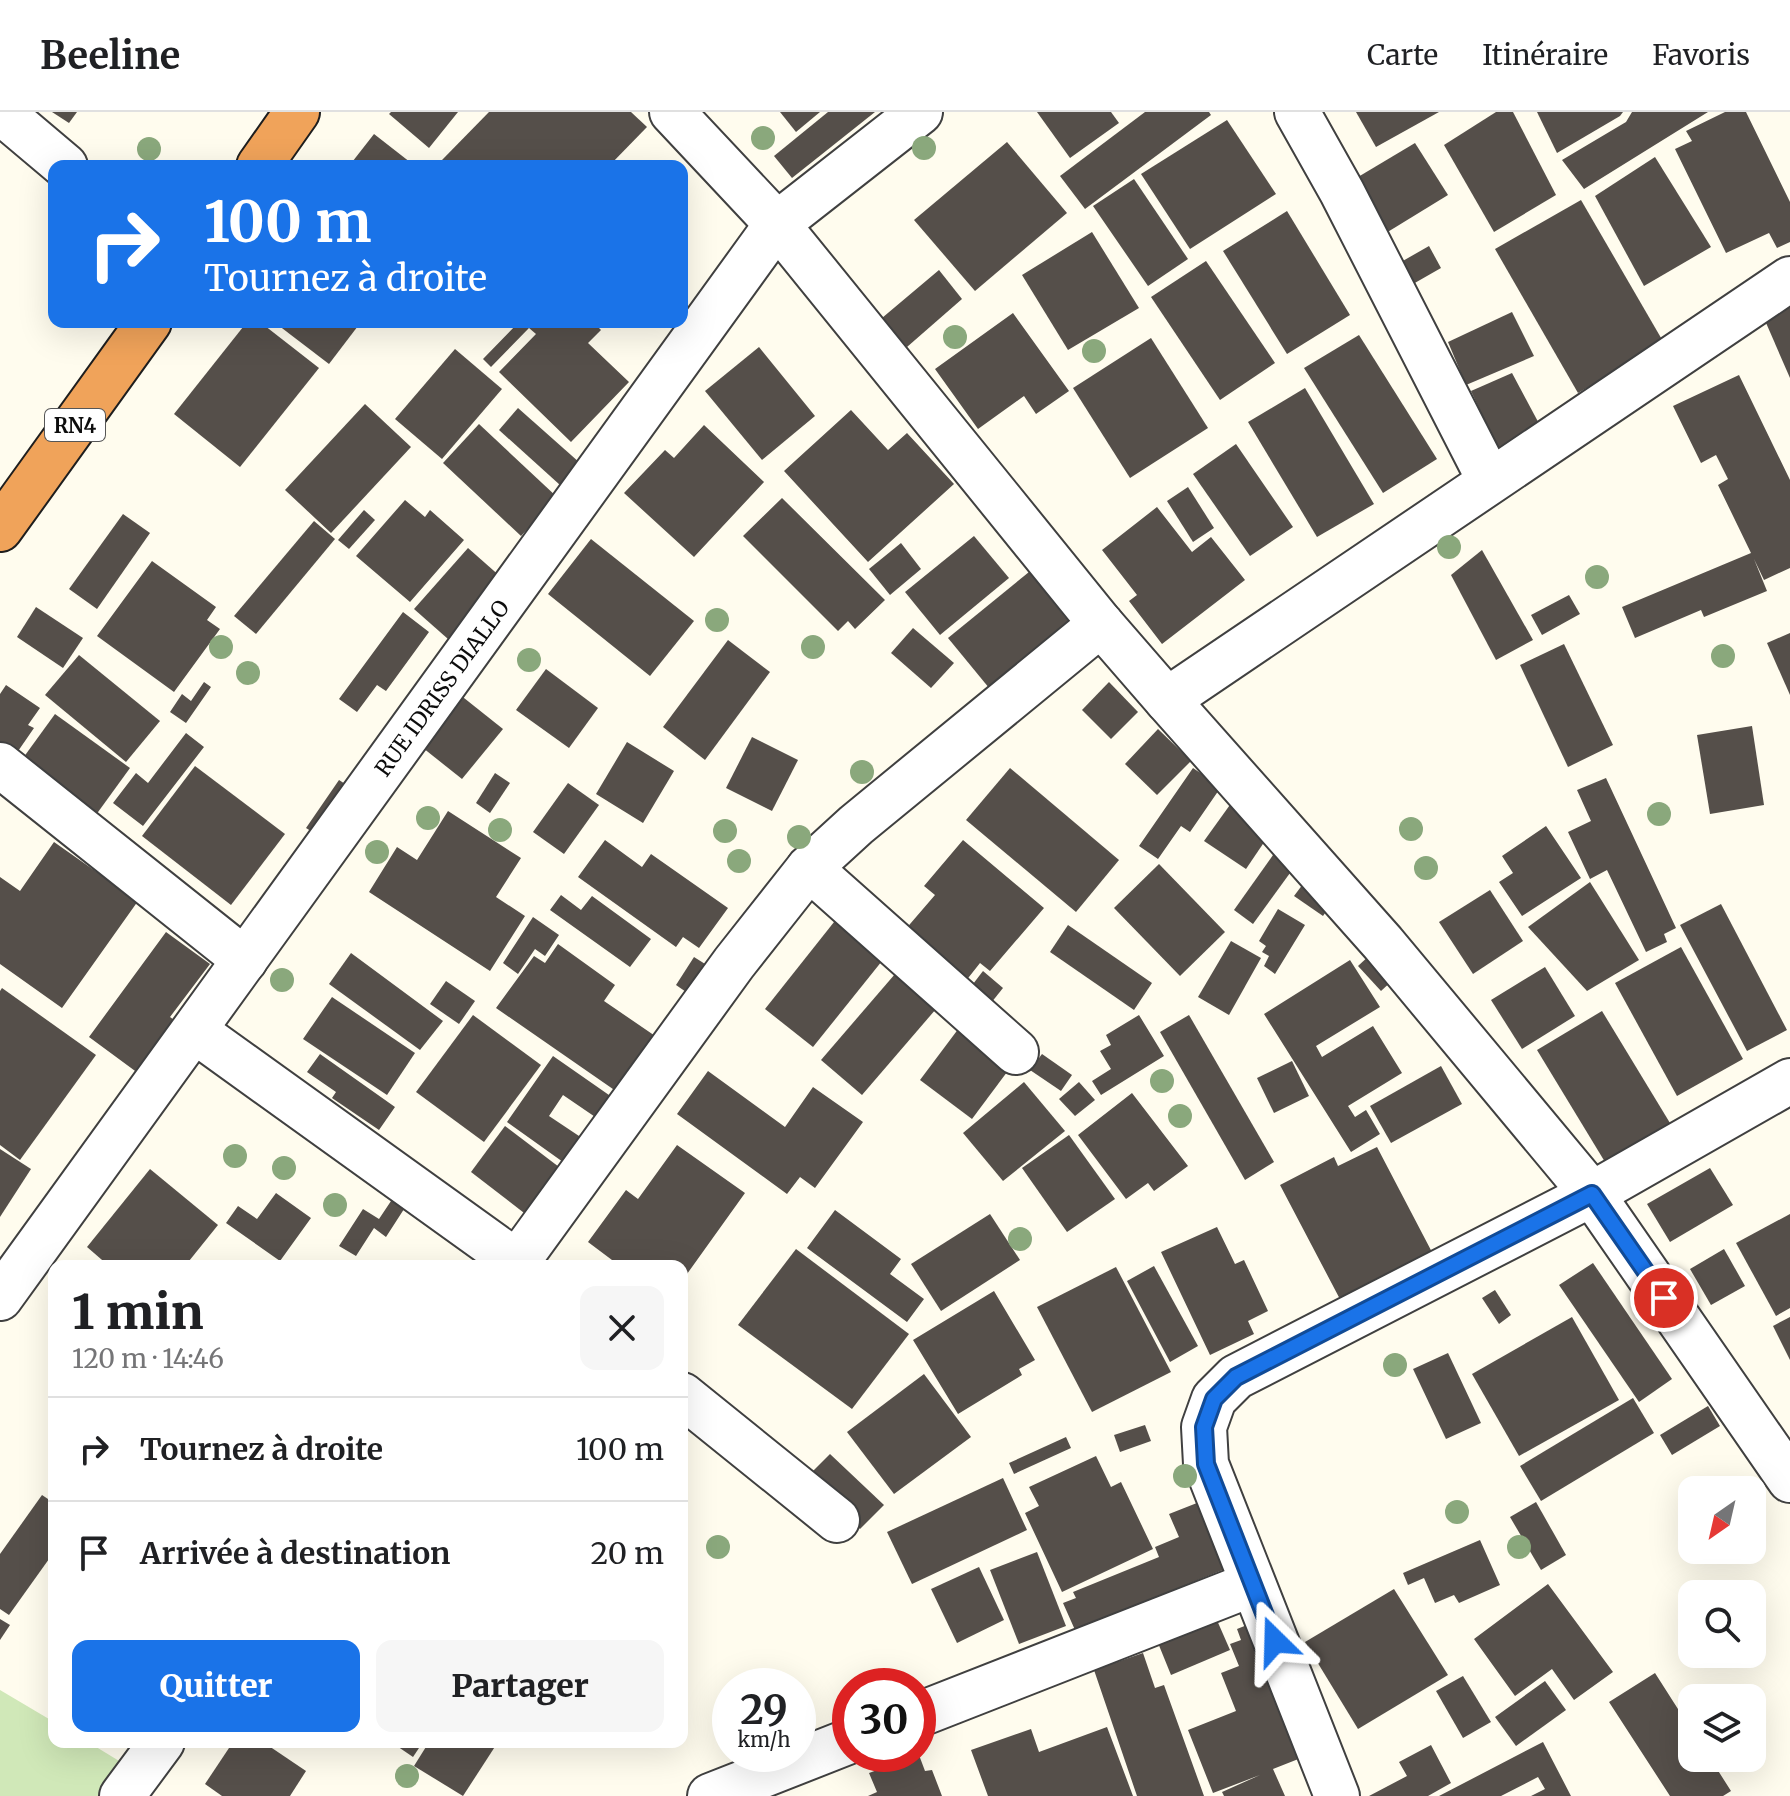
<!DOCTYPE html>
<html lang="fr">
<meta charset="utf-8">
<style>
:root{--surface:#fff;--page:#f6f6f6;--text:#202124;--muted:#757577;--line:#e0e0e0;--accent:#1a73e8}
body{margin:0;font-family:Merriweather,serif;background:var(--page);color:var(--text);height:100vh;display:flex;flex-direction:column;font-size:30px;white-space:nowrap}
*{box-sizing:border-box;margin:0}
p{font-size:26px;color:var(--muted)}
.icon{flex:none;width:44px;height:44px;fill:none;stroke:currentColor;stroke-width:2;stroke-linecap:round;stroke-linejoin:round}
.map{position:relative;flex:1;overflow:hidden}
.panel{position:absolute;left:48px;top:1148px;width:640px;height:488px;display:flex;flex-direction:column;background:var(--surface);border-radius:16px;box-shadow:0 8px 32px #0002}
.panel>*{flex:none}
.banner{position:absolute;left:48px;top:48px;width:640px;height:168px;border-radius:16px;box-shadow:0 8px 32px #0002;background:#1a73e8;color:#fff;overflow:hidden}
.needle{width:52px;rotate:214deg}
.fabs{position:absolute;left:1678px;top:1364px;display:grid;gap:16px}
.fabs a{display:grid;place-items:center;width:88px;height:88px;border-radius:16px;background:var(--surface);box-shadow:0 8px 32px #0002;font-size:40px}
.speed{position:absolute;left:712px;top:1556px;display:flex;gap:16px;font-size:40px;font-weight:700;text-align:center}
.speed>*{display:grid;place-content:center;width:104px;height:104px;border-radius:50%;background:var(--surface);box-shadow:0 8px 32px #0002;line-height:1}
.speed small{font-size:20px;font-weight:400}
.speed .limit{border:12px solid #d22;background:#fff;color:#111}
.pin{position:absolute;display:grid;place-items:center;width:68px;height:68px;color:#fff;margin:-34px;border:4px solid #fff;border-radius:50%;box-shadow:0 2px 8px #0007}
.me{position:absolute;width:88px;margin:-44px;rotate:338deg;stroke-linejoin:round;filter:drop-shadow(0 0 6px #0008)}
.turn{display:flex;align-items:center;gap:28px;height:168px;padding:0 24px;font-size:36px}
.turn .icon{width:104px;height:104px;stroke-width:2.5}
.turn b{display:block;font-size:56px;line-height:68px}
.round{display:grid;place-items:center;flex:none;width:84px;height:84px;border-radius:16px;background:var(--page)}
.head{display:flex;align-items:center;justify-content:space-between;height:136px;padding:0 24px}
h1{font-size:48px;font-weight:800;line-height:60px}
.button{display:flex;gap:16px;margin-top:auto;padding:16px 24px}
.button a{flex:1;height:92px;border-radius:16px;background:var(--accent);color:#fff;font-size:32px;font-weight:800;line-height:92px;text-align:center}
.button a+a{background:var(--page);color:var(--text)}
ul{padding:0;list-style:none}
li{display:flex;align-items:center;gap:24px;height:104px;padding:0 24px;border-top:2px solid var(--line)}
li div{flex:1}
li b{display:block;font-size:30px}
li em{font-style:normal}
header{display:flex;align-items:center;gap:48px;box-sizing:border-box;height:112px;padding:0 40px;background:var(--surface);border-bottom:2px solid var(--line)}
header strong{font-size:38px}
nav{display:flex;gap:44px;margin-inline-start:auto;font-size:28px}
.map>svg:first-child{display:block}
.green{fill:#d0e8b8}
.building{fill:#554f4a}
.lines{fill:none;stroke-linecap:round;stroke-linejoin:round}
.minor-casing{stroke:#404040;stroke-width:48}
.highway-casing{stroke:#1e1e1e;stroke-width:48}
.minor{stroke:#fff;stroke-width:44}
.highway{stroke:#f0a35a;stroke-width:44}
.tree{fill:#8aa87c}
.route-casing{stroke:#114b97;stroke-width:20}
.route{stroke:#1a73e8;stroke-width:14}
.labels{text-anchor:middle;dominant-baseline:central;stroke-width:8;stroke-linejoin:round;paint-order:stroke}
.shield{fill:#fff;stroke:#565656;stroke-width:2}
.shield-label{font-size:20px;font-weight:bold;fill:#0d0d0d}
.street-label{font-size:22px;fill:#0d0d0d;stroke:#fff}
</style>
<header>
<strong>Beeline</strong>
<nav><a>Carte</a><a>Itinéraire</a><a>Favoris</a></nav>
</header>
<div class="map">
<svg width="1790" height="1684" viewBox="0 0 1790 1684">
<rect width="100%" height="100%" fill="#fffcee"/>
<polygon class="green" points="0,1578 54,1610 54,1630 88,1630 129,1655 108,1684 0,1684"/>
<g class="building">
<polygon points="52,0 77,0 69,11"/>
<polygon points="391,0 458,0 429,36 389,2"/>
<polygon points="489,0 631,0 647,15 609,54 448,54 442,48"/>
<polygon points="780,0 820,0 796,20"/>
<polygon points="828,0 875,0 792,66 774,44"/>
<polygon points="1037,0 1111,0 1119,11 1070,46"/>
<polygon points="1145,0 1209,0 1211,3 1085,97 1060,64"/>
<polygon points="1356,0 1439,0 1376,35"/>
<polygon points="1496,0 1513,0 1556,83 1494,120 1444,33"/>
<polygon points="1537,0 1623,0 1620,4 1557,41"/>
<polygon points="1632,0 1708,0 1584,77 1562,48 1626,10"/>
<polygon points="1725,0 1746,0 1790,90 1790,130 1777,136 1769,121 1726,141 1675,37 1692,29 1686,19"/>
<polygon points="1227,8 1276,82 1190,137 1141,62"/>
<polygon points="374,22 415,54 349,54"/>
<polygon points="1007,30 1067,101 975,179 914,108"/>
<polygon points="1415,31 1448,83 1386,121 1353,68"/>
<polygon points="1655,45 1711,135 1644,174 1595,84"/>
<polygon points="1134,67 1188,147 1148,174 1093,94"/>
<polygon points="1581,88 1664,231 1578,281 1495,137"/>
<polygon points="1287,99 1350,203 1287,242 1223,139"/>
<polygon points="1092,120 1139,196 1068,238 1022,163"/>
<polygon points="1429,134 1441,156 1413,172 1401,150"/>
<polygon points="1206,149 1275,251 1220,288 1151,185"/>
<polygon points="939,158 962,187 907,235 882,206"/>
<polygon points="1790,184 1790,266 1760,197"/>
<polygon points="1512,200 1534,244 1466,273 1448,230"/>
<polygon points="1013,201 1069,279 1036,302 1024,284 978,317 935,257"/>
<polygon points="247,210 260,210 319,256 240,355 174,302"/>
<polygon points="274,210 361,210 329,252"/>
<polygon points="519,210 593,210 601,218 588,231 629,270 571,330 499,260 536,222 529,216 491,255 483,247"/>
<polygon points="1359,223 1437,347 1383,381 1304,256"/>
<polygon points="1151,226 1208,316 1130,366 1073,276"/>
<polygon points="759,235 815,304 762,348 705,279"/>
<polygon points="455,237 502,277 442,347 395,307"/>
<polygon points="1512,261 1543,319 1501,344 1471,279"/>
<polygon points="1739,263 1790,368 1790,456 1764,468 1754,447 1767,479 1704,505 1701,498 1635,526 1622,495 1751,441 1718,373 1728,367 1716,343 1701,351 1673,294"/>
<polygon points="1305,276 1374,392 1317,425 1248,310"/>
<polygon points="365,292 411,335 331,421 285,378"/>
<polygon points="518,296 580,351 560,373 499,318"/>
<polygon points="851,298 888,338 907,321 954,372 868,450 784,359"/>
<polygon points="479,312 557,385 521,424 443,351"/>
<polygon points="704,313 764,370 694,445 624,381 665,338 674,346"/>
<polygon points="1236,332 1293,415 1250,444 1193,362"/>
<polygon points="1188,375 1214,416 1193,430 1167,389"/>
<polygon points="782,386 885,488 855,517 848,509 838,519 743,424"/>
<polygon points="405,388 425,405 430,398 464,428 410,490 356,444"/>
<polygon points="1157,395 1192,440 1211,425 1245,468 1162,532 1129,489 1137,483 1102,438"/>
<polygon points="364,398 375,408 349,437 338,428"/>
<polygon points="123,402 150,421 97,497 69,477"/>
<polygon points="314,409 335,427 256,522 234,504"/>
<polygon points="974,424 1009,466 940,523 905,480"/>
<polygon points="591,427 694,509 650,564 548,482"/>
<polygon points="901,431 921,457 890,483 869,457"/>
<polygon points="468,436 502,466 448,527 414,497"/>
<polygon points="1482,438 1533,528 1496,548 1451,463"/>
<polygon points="152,449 216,495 207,508 220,517 174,580 97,524"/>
<polygon points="1029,460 1074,516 994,582 948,526"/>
<polygon points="1569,483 1580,502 1542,523 1531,503"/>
<polygon points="36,495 83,526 63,556 17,525"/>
<polygon points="403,500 429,520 386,579 377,573 357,600 339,587"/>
<polygon points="913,516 954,551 931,576 891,541"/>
<polygon points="1790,521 1790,583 1767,531"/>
<polygon points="728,528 770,560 705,648 663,615"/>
<polygon points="1564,532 1613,633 1568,655 1520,553"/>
<polygon points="79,543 160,609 126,650 45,583"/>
<polygon points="546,557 598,596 569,636 516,598"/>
<polygon points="204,570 211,575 186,611 170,600 182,582 191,589"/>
<polygon points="1109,570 1138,600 1111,627 1082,598"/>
<polygon points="6,573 40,596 28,613 34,616 14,645 0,636 0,582"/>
<polygon points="459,582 503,617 462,667 418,632"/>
<polygon points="55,602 130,656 93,707 18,653"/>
<polygon points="1752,614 1764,693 1710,702 1697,623"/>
<polygon points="1158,617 1191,649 1157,683 1125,652"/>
<polygon points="186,621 204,635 143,714 113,691 136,661 148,671"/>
<polygon points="752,625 798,648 772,699 726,676"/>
<polygon points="627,630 674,659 643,711 596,682"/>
<polygon points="195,654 285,722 231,793 142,724"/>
<polygon points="1010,656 1119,748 1076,800 966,708"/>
<polygon points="1193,656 1221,675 1190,720 1181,714 1158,747 1139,734"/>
<polygon points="495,661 510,671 490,701 476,691"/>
<polygon points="1606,666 1676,816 1664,822 1667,830 1646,840 1607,758 1590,767 1568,720 1591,709 1577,678"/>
<polygon points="339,668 362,683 330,731 306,716"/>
<polygon points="568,671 599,693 564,742 533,720"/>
<polygon points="1232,690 1273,717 1246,757 1204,729"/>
<polygon points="448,699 521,746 496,785 525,804 490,859 369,780 397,735 417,748"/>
<polygon points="1546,714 1581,766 1522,804 1499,770 1513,761 1502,744"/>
<polygon points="605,728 642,755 651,742 728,796 699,836 683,825 676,835 578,765"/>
<polygon points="963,728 1044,796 990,859 980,851 965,870 904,819 935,783 924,774"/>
<polygon points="54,730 138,789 62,896 0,852 0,765 20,779"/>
<polygon points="1278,736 1298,750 1253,812 1234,798"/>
<polygon points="1159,752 1225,820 1180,864 1114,796"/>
<polygon points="1306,768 1334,788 1323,804 1294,784"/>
<polygon points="1590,770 1639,848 1587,879 1528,815"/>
<polygon points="1490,778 1523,829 1473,862 1439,810"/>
<polygon points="561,783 581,798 592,784 651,827 630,855 550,798"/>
<polygon points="1721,792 1787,918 1747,939 1680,813"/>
<polygon points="1278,797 1305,813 1275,862 1264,854 1269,844 1262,840 1266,834 1259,829"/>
<polygon points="533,805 559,823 545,844 535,837 518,862 503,851"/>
<polygon points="838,805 886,844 813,935 765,897"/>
<polygon points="1068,813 1152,871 1134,898 1050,840"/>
<polygon points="166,820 210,852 170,905 185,916 146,967 89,925"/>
<polygon points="1231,829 1261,846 1229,903 1198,885"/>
<polygon points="558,832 615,873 604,889 661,928 623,984 496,896 534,844 545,851"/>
<polygon points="1681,835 1743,947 1677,984 1615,871"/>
<polygon points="351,841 443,909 420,938 329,872"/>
<polygon points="1371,842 1394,867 1381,879 1358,854"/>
<polygon points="694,845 721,862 702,891 676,873"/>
<polygon points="1350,848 1380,895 1316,934 1322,945 1373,914 1402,961 1348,994 1355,1005 1366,998 1380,1022 1351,1040 1264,902"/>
<polygon points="1545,855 1575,904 1522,937 1491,888"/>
<polygon points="983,859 1003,876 983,901 963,885"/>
<polygon points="895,862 936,897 862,983 821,948"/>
<polygon points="446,869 475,889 459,912 430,892"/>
<polygon points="2,876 96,943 20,1048 0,1033 0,879"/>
<polygon points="332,885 415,941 387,983 303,927"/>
<polygon points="1602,899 1670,1011 1605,1050 1537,938"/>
<polygon points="473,903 541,953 484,1030 416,980"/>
<polygon points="1139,903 1164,944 1101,983 1092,969 1111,957 1100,939 1111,933 1106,923"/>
<polygon points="1189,903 1274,1050 1245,1068 1160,920"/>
<polygon points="962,912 1013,952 972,1007 920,968"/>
<polygon points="320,942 395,995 379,1018 332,986 336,980 307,960"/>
<polygon points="1042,942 1072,963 1061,979 1030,958"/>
<polygon points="553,944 619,990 604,1011 563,983 549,1004 588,1030 570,1055 507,1010"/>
<polygon points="1292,949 1309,984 1274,1001 1257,966"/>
<polygon points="1441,954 1462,992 1391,1031 1370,994"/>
<polygon points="708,959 785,1015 813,975 863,1010 815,1076 800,1065 787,1082 677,1002"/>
<polygon points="1024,970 1065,1019 1003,1069 963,1021"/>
<polygon points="1079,970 1095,988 1075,1004 1059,987"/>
<polygon points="1132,981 1188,1054 1154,1079 1148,1071 1126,1087 1078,1023"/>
<polygon points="505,1014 563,1058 528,1104 471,1060"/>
<polygon points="1069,1023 1115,1087 1067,1120 1022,1056"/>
<polygon points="677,1033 745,1081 682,1169 682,1154 620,1154 588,1130 626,1078 638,1087"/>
<polygon points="1377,1035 1434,1144 1342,1191 1280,1073 1334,1045 1338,1054"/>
<polygon points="0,1037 31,1057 0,1105"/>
<polygon points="1710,1056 1733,1093 1670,1130 1647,1092"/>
<polygon points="150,1057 218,1113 185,1154 109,1154 87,1135"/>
<polygon points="276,1081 311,1106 280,1149 226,1111 238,1094 257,1107"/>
<polygon points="393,1086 406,1094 386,1125 374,1116 356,1144 339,1134 363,1097 379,1107"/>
<polygon points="835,1098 901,1147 890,1162 924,1187 907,1210 807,1136"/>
<polygon points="990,1102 1020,1148 941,1199 911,1152"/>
<polygon points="1790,1102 1790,1196 1776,1204 1736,1131"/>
<polygon points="1217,1115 1235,1152 1244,1148 1268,1199 1248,1209 1254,1222 1210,1243 1161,1140"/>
<polygon points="796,1137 909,1222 852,1297 738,1213"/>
<polygon points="1724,1137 1745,1174 1711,1193 1690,1157"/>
<polygon points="1593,1151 1672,1267 1639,1290 1559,1173"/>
<polygon points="1154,1154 1198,1234 1170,1250 1127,1169"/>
<polygon points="1116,1155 1171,1260 1092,1300 1037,1195"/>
<polygon points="1495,1178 1511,1203 1499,1212 1482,1186"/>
<polygon points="994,1179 1035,1248 1019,1257 1022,1263 958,1302 913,1228"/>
<polygon points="1572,1205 1619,1288 1519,1344 1472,1262"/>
<polygon points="1790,1205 1790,1248 1773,1214"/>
<polygon points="1448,1241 1481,1311 1446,1327 1413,1257"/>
<polygon points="924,1262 971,1325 894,1382 847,1320"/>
<polygon points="1633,1286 1654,1321 1541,1389 1520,1354"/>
<polygon points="1708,1294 1720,1314 1672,1343 1660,1323"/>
<polygon points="1145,1313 1151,1329 1120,1340 1114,1323"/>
<polygon points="1066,1325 1071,1336 1014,1362 1009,1351"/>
<polygon points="830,1342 884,1393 860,1417 807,1365"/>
<polygon points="1096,1344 1111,1375 1121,1370 1153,1437 1062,1480 1025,1401 1039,1394 1029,1375"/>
<polygon points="1003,1366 1027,1418 912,1472 887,1420"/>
<polygon points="42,1383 54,1391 54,1440 9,1503 0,1497 0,1442"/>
<polygon points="1202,1389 1230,1455 1075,1518 1063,1491 1076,1486 1073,1480 1159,1445 1155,1435 1179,1425 1169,1402"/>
<polygon points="1536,1390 1566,1443 1541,1458 1510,1405"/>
<polygon points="1480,1428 1500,1473 1459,1491 1454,1483 1435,1491 1424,1466 1408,1473 1403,1461"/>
<polygon points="1037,1440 1066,1514 1019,1532 990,1458"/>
<polygon points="979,1455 1004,1508 957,1531 931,1477"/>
<polygon points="1548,1472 1613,1560 1574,1588 1552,1557 1515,1584 1474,1527"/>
<polygon points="1394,1477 1448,1563 1358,1617 1305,1530"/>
<polygon points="1216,1506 1230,1538 1171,1563 1158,1531"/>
<polygon points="0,1507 10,1513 0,1528"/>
<polygon points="1252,1511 1306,1644 1273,1657 1285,1684 1224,1684 1222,1680 1260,1663 1213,1681 1188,1618 1236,1599 1221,1561 1239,1554 1230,1532 1241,1528 1237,1517"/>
<polygon points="1143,1541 1155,1576 1164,1573 1204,1684 1137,1684 1094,1558"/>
<polygon points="1655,1561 1692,1619 1692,1646 1710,1646 1731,1679 1723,1684 1670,1684 1609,1590"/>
<polygon points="1463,1564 1491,1610 1463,1626 1436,1579"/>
<polygon points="1545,1569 1566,1598 1516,1634 1495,1605"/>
<polygon points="1722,1573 1730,1586 1700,1586"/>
<polygon points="1107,1615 1133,1684 988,1684 971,1638 1031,1617 1039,1640"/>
<polygon points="233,1630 263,1630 306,1659 290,1684 222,1684 205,1672"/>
<polygon points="391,1630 423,1630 413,1645"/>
<polygon points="429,1630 498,1630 463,1684 414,1654"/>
<polygon points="1543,1630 1571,1684 1531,1684 1545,1677 1538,1665 1501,1684 1439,1684"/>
<polygon points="1431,1633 1451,1671 1428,1684 1369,1684 1407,1664 1399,1650"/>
<polygon points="919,1643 925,1659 932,1658 942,1684 868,1684 877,1680 869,1661"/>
<polygon points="1715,1646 1739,1646 1721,1656"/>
</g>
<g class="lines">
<defs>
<g id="minor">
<polyline points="1,0 65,54"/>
<polyline points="672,0 777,112 1101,512 1167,588 1383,831 1592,1082 1790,1368"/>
<polyline points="1297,0 1342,80 1490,369"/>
<polyline points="1167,588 1790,167"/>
<polyline points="0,653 245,848"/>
<polyline points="809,756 1016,940"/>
<polyline points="195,919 522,1154"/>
<polyline points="514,1154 734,851 809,756 856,713 1101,512"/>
<polyline points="0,1186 777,112 920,0"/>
<polyline points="682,1283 837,1408"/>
<polyline points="918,1603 1252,1472"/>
<polyline points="122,1684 162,1630"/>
<polyline points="710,1684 850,1629"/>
<polyline points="1337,1684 1206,1352 1204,1315 1214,1287 1236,1265 1592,1082 1790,969"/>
</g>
<g id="highway">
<polyline points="259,54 297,0"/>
<polyline points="0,417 149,210"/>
</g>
</defs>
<use href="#minor" class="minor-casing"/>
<use href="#highway" class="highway-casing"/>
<use href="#minor" class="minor"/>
<use href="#highway" class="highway"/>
</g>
<g class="tree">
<circle cx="763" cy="26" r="12"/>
<circle cx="924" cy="36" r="12"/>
<circle cx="149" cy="37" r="12"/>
<circle cx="955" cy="225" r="12"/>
<circle cx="1094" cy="239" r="12"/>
<circle cx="1449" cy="435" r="12"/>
<circle cx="1597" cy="465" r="12"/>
<circle cx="717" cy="508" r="12"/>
<circle cx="221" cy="535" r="12"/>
<circle cx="813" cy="535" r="12"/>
<circle cx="1723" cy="544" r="12"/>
<circle cx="529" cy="548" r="12"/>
<circle cx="248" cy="561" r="12"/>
<circle cx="862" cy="660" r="12"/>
<circle cx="1659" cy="702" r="12"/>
<circle cx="428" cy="706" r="12"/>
<circle cx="1411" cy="717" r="12"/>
<circle cx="500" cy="718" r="12"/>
<circle cx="725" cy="719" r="12"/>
<circle cx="799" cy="725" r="12"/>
<circle cx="377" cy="740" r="12"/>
<circle cx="739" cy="749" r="12"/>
<circle cx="1426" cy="756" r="12"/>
<circle cx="282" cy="868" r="12"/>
<circle cx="1162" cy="969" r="12"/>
<circle cx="1180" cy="1004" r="12"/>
<circle cx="235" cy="1044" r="12"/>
<circle cx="284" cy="1056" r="12"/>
<circle cx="335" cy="1093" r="12"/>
<circle cx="1020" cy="1127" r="12"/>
<circle cx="1395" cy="1253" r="12"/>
<circle cx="1185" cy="1364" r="12"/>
<circle cx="1457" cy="1400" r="12"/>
<circle cx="718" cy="1435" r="12"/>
<circle cx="1519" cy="1435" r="12"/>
<circle cx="407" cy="1664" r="12"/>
</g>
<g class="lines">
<defs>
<polyline id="route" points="1275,1529 1206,1352 1204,1315 1214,1287 1236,1265 1592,1082 1664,1186"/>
</defs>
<use href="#route" class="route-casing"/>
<use href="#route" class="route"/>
</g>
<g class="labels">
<rect class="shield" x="45" y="297" width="60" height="32" rx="6"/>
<g class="shield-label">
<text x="75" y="313">RN4</text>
</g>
<g class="street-label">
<text transform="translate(442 576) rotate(-54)">RUE IDRISS DIALLO</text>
</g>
</g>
</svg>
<div class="fabs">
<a><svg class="needle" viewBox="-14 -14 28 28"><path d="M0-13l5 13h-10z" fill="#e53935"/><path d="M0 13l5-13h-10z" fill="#757577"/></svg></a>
<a><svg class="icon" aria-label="search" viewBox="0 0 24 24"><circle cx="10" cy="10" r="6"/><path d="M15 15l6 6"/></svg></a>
<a><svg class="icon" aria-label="layers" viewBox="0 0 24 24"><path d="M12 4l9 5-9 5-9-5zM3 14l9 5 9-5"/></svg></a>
</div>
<div class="speed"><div>29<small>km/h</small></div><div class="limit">30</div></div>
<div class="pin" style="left:1664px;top:1186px;background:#d93025"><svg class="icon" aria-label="arrive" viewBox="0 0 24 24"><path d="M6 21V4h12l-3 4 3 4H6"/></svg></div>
<svg class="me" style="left:1275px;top:1529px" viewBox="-20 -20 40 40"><path d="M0-17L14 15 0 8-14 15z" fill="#1a73e8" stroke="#fff" stroke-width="4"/></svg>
<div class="banner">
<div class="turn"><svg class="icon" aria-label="right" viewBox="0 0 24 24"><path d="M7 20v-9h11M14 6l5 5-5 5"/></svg><div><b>100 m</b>Tournez à droite</div></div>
</div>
<section class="panel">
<div class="head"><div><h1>1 min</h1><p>120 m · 14:46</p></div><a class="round"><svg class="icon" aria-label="close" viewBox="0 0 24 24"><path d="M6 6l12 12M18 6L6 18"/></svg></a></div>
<ul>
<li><svg class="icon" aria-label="right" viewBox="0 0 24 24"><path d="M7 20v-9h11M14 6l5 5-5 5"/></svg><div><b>Tournez à droite</b></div><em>100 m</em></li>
<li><svg class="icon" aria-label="arrive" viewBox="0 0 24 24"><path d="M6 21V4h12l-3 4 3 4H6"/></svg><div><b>Arrivée à destination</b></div><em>20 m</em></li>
</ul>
<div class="button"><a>Quitter</a><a>Partager</a></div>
</section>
</div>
